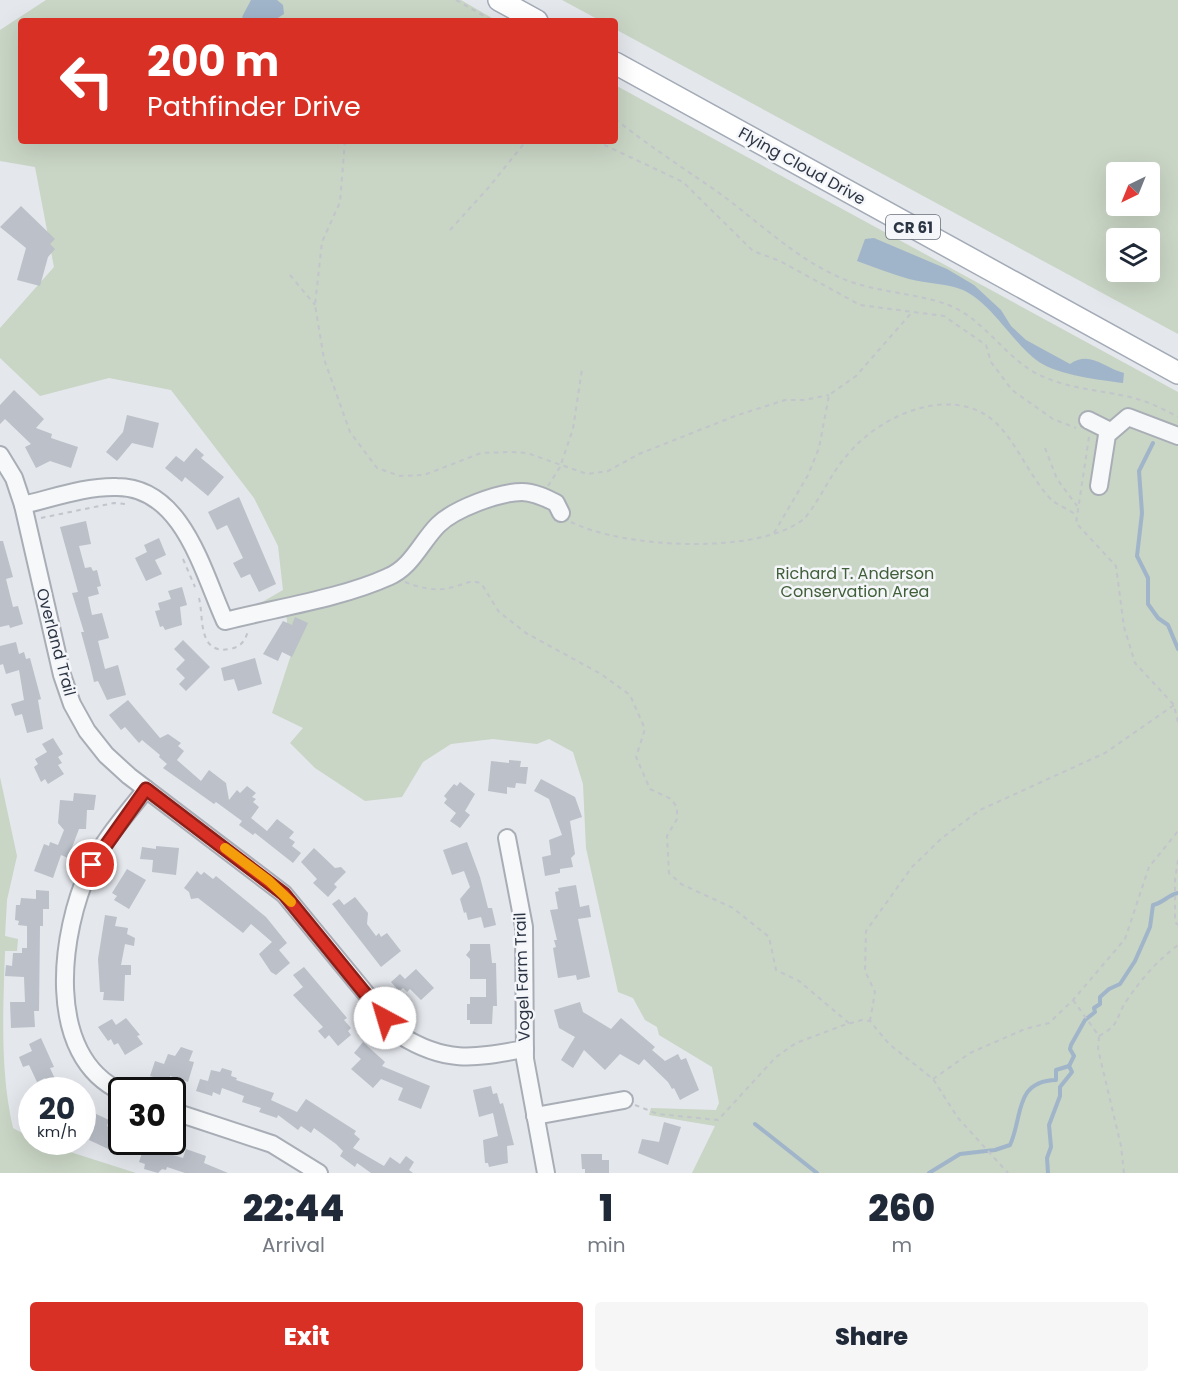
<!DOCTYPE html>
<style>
:root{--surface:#fff;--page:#f6f6f7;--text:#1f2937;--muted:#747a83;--accent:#d93025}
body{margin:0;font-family:Poppins,sans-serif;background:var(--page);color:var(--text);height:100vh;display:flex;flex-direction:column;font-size:22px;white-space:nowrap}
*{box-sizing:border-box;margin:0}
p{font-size:20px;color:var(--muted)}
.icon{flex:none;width:33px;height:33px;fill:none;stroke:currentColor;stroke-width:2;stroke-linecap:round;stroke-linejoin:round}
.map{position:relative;height:1173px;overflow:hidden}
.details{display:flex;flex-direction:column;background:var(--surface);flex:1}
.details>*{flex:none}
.banner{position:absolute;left:18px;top:18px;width:600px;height:126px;border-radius:6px;box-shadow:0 6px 24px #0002;background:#d93025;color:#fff;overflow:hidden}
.needle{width:39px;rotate:223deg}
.buttons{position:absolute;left:1106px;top:162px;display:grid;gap:12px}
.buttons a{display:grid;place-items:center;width:54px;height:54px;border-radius:6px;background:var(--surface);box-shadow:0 6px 24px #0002;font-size:30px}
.speed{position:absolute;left:18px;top:1077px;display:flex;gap:12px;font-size:30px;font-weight:700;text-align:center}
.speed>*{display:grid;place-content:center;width:78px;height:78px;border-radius:50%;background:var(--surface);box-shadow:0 6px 24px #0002;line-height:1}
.speed small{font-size:15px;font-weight:400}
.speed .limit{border:3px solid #111;border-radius:9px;background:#fff;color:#111}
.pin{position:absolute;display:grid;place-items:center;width:51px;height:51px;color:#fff;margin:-26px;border:3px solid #fff;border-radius:50%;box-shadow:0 2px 6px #0007}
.me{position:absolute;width:66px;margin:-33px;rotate:321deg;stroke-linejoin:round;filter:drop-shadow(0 0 4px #0008)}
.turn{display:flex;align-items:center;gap:21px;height:126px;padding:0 30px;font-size:27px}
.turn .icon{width:78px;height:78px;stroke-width:2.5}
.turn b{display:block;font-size:42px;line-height:51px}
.eta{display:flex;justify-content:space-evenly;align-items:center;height:102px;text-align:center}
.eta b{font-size:36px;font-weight:800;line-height:42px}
.cta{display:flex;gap:12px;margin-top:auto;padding:12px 30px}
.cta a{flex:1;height:69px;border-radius:6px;background:var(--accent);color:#fff;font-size:24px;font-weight:800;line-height:69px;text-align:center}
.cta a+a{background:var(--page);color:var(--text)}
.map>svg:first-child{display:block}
.green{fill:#c9d5c5;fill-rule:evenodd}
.water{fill:#a0b5ca}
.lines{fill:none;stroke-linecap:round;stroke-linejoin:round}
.stream{stroke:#a0b5ca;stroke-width:4}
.building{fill:#bbc0c9}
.minor-casing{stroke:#a9aeb6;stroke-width:20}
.major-casing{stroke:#a3abb7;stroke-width:24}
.path{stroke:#c2c5cb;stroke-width:2;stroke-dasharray:4.5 4.5;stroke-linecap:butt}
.minor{stroke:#f7f8fa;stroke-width:16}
.major{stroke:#fff;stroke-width:21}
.route-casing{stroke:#8d1f18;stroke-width:15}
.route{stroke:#d93025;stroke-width:10}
.slow{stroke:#f59e0b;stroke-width:10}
.labels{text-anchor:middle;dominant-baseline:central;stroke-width:5;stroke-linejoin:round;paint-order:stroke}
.shield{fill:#f4f6f9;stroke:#686f7a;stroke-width:1.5}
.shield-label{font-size:15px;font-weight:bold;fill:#2c3544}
.street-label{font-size:16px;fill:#2c3544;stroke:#f4f6f9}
.park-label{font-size:16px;fill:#415f39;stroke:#f4f6f9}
</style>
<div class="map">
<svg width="1178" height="1173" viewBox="0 0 1178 1173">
<rect width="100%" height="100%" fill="#e4e7ec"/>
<g class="green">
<polygon points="46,0 461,0 497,21 21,21 21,141 615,141 615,85 1178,392 1178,1173 692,1173 715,1126 649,1115 651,1108 716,1110 719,1103 712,1067 659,1035 657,1027 645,1020 633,998 618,992 586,848 583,784 573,752 549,739 537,744 493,739 451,744 423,762 402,797 365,801 315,768 290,743 303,728 272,713 291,655 286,613 243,613 283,590 278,546 254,498 171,390 109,378 40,396 0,358 0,328 54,267 35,167 0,161 0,30"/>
<path d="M562 0H1178V334L615 29V21H601ZM1149 172V206H1116V172ZM1116 238H1149V272H1116Z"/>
<path d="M0 777 17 856 7 900 5 936 18 939 17 951H5C3 1010 0 1072 13 1128L31 1138 32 1142H39L136 1173H0Z"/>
</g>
<g class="water">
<polygon points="251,0 277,0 283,5 284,14 273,21 246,21 242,17"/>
<path d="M874 238 947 269 974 285 1001 310 1011 326 1026 340 1070 364C1090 350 1104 368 1124 373L1123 383C1100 380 1058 375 1039 362 1013 344 992 303 963 290 946 283 927 284 909 279 892 274 874 267 857 261L865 239Z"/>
</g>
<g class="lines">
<g class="stream">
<polyline points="1153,443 1139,471 1142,513 1137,556 1148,578 1148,604 1158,618 1168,625 1178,649"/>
<polyline points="755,1124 817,1173"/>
<path d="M929 1173 960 1154 995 1150 1010 1145C1023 1117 1014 1081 1056 1080V1070L1069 1066"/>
<path d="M1048 1173 1047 1158 1051 1147 1049 1125 1060 1096V1087L1072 1072 1069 1066 1074 1056 1070 1049 1071 1045 1085 1020 1095 1012 1094 1008 1100 1004V997L1109 989 1120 984 1135 961 1150 927 1153 905C1163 903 1168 895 1178 893"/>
</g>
</g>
<g class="building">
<polygon points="21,206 55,239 50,244 55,249 48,257 40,286 17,280 26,248 0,227"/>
<polygon points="14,390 44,419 36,428 52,434 51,438 78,447 71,468 50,461 36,468 25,447 31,444 5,419 0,424 0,405"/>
<polygon points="127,415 159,423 153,448 132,443 117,461 106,452 123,432"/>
<polygon points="196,448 204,455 201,458 224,477 208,496 185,477 182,482 165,468 176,456 184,462"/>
<polygon points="239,497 276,584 259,592 250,574 241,578 233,563 243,558 227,525 217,530 208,512"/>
<polygon points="86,521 91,544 79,546 85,568 91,567 93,571 97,570 101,586 97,587 99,594 88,597 92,615 102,613 109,638 98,641 105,669 118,665 126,695 107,700 98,681 94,682 90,665 81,632 84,632 72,593 78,592 60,527"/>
<polygon points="159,538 166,555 155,560 162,574 146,581 135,558 147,552 144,545"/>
<polygon points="0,541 3,541 13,577 6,579 13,607 18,606 23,624 10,628 9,625 0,627"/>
<polygon points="182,587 187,605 180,607 182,625 165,630 163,626 160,627 155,611 160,610 158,603 171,599 168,591"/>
<polygon points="295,617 308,623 292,657 282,652 278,661 263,654 283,621 292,625"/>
<polygon points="183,640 210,667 186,691 179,684 185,678 176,669 185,660 174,649"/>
<polygon points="16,642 19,654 24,652 26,659 30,658 41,699 38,700 43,729 27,733 22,714 15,716 11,704 24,700 19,670 6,674 3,664 0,665 0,646"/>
<polygon points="255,658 262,684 238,691 234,679 224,681 221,668"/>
<polygon points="128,700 160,738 168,734 181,743 178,746 184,751 177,760 201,781 209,770 226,783 229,800 237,790 240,793 247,786 256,793 252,797 256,799 253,802 259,807 251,818 267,831 277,819 294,832 289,838 295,842 292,846 301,853 293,863 255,833 253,835 239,825 242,821 216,802 214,804 163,768 167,764 159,757 160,755 142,740 139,743 125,727 121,730 109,715"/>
<polygon points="53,738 63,754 58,757 62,763 58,765 64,774 48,784 45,779 41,782 34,767 38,764 35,759 47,752 42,744"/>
<polygon points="509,760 521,761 520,767 528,767 526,784 516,783 515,788 507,787 507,794 488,791 491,761 509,763"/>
<polygon points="541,779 575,797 582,817 570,821 575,854 571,858 573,867 560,869 560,873 545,876 542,857 551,855 549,840 562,835 549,799 534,791"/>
<polygon points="460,782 475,794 465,811 470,815 460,828 450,821 456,813 444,803 447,799 444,796 454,784 457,786"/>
<polygon points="74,793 96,795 94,810 87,810 86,829 79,829 68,858 61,855 53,878 34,871 44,844 49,846 50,842 58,845 64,830 58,823 60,800 73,801"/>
<polygon points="467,842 480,877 488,908 492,908 496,925 484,928 481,917 468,920 466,912 464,913 460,899 470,887 464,871 452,875 443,850"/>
<polygon points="156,846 179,848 176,875 152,872 153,860 140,859 142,847 156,849"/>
<polygon points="314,848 335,868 341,867 346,872 334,884 337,887 328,897 313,883 317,879 301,862"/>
<polygon points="127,869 146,880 129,909 114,900 117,896 112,893"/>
<polygon points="197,871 201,875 204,872 213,879 216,876 266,917 287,943 279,950 290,963 276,975 271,972 259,954 272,942 251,924 243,933 198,898 191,899 189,892 184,888"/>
<polygon points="576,885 580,907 589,905 591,917 578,919 590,977 577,980 576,975 558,978 553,948 556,947 554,940 557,940 550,910 558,909 555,892 559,891 558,888"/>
<polygon points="36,890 49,891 49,909 43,909 43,926 40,926 39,1011 34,1011 35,1027 11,1028 10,1002 25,1002 24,977 5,976 6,965 12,966 13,953 22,953 22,948 27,948 27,926 18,925 19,921 15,920 16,905 20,905 21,898 36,899"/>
<polygon points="355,897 368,913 367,924 376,936 379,933 381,937 387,933 401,951 381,967 332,904 339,899 344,905"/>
<polygon points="105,915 117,917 115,926 128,928 127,934 135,938 134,946 125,944 121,965 131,965 131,975 125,975 124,1001 103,1000 104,992 100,992 98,959"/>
<polygon points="470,944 490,944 492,963 496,963 497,1006 493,1006 492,1024 470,1024 470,1020 467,1020 467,1004 470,1004 470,997 486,997 486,979 470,979 470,959 466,955 470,950"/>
<polygon points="304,967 347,1018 344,1020 351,1028 348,1031 351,1035 338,1046 329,1035 325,1039 318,1031 323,1027 293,995 303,987 293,975"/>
<polygon points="416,969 434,988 421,1000 410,989 407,992 403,988 399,991 391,982 400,974 405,979"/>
<polygon points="580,1002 583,1012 611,1029 621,1018 655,1047 652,1050 665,1061 678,1054 681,1060 686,1058 699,1090 680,1100 674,1088 672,1089 668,1082 644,1059 639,1065 620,1054 605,1070 584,1050 573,1068 561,1060 575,1037 559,1028 554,1010"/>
<polygon points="126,1018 140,1035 137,1036 143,1044 125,1055 118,1043 114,1045 111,1039 108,1041 98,1027 112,1019 116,1025"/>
<polygon points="41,1038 54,1067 50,1068 60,1090 53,1090 45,1078 37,1082 29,1065 23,1067 19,1057 32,1051 29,1044"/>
<polygon points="363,1042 385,1062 382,1066 430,1086 421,1109 398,1100 403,1088 381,1079 373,1088 351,1069 361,1059 354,1053"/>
<polygon points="181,1047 193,1051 189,1061 194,1062 188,1082 170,1076 169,1082 150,1076 155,1061 164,1064 168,1054 175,1056"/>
<polygon points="222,1068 232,1071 231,1076 237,1078 236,1080 274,1093 271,1100 297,1112 306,1099 356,1131 354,1134 360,1139 353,1148 384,1166 390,1157 400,1164 406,1156 414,1162 409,1170 413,1173 371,1173 357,1163 355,1167 340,1156 343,1151 336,1144 314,1128 311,1133 301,1126 298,1130 278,1115 277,1118 259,1112 261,1108 242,1102 244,1096 222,1088 220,1095 213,1092 212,1096 196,1091 200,1079 208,1081 211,1070 220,1072"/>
<polygon points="491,1086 493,1094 497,1093 500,1104 503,1103 514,1145 507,1146 508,1163 489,1167 488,1163 485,1163 483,1140 498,1136 493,1113 479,1117 473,1090"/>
<polygon points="94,1113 109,1120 107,1126 122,1132 122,1142 156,1142 155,1146 162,1148 160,1151 183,1158 186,1149 206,1156 204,1163 228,1173 185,1173 167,1167 166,1170 162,1169 158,1173 144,1169 145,1164 139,1162 143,1150 124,1144 119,1154 89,1140 94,1128 89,1125"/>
<polygon points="664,1122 681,1127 668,1165 638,1153 642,1139 659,1142"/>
<polygon points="581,1154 602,1154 602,1160 609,1160 609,1173 585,1173 585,1169 582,1169"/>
</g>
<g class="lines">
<defs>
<g id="minor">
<polyline points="1088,420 1110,431"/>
<path d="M0 455 14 478 23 505 62 675 72 704 87 731 106 755 129 776 284 894 400 1035C446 1064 474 1058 525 1049"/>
<polyline points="1099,486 1107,435 1128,417 1178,436"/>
<path d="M23 505C53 498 86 486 117 487 183 487 203 573 225 621 276 608 342 598 388 577 412 567 421 542 438 525 454 509 499 492 522 492 534 492 546 498 556 503L561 513"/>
<polyline points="507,838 524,927 525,1059 546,1173"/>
<path d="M122 1092C43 1056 60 931 90 868 104 839 127 814 146 789"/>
<polyline points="172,1111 272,1144 319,1173"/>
<polyline points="535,1116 624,1100"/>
</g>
<g id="major">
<polyline points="499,0 537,21"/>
<polyline points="615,63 1178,373"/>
</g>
</defs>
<use href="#minor" class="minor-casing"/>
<use href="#major" class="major-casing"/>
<g class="path">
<polyline points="456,0 493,21"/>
<path d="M615 119C648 145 680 166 715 190 757 220 793 257 841 278 877 294 929 293 959 310 991 328 1010 363 1044 377 1078 392 1115 390 1149 403 1159 407 1169 412 1178 417"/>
<polyline points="345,141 340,202 322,242 315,305 324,359 350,432 377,468 400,476 424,475 481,453 511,452 527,453 587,474 608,471 639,454 735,416 785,400 804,400 829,395"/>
<polyline points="596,141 683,182 753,251 780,261 860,305 944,316 986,345 991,362 1012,390 1053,419 1076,428"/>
<polyline points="450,230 489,187 526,141"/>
<polyline points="290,275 315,305"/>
<polyline points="1089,437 1076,523 1116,566 1124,627 1135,663 1174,705 1178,723"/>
<polyline points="1045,448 1057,479 1077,506"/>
<polyline points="548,486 560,467 573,429 582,369"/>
<polyline points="41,518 114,503 126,504"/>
<path d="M571 522C622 548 760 556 805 518 821 498 831 473 848 454 882 413 958 381 1000 427 1018 446 1036 487 1053 501 1060 506 1069 510 1077 515"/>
<polyline points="774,533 808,475 819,448 829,395 856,376 913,311"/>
<polyline points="183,559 195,587"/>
<path d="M405 582C420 588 438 592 453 587 465 584 469 580 481 583L499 612 526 633 601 674 630 695 645 729 636 757 650 789 671 799 677 807V819L667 836 669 873 681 884 733 908 769 937 776 970 799 981 850 1024"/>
<path d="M199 598C204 617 197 655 230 649 241 647 245 641 248 631"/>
<polyline points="1178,860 1175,880 1175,922 1178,925"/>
<polyline points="1073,1000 1099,1036 1098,1049 1121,1146 1124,1173"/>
<polyline points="870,1021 875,992 865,971 866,931 912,867 942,838 980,810 1105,753 1174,705"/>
<path d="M1099 1036C1122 1023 1114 1019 1127 1000 1142 978 1157 961 1178 945"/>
<polyline points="933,1079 970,1053 1025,1029 1049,1023 1073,1000 1125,939 1149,867 1178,831"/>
<polyline points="635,1105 658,1114 718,1120 776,1057 796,1043 844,1025 862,1020 870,1021 889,1044 933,1079 958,1118 1008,1173"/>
</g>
<use href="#minor" class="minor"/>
<use href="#major" class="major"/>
</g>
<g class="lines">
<defs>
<polyline id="route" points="92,865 146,789 284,894 385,1018"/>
</defs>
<use href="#route" class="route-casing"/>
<use href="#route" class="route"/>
<polyline class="slow" points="225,848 269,881 291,902"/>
</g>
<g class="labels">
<rect class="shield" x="886" y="215" width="54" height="24" rx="4.5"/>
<g class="shield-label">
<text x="913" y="227">CR 61</text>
</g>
<g class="street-label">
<text transform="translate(802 166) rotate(29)">Flying Cloud Drive</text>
<text transform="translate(56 642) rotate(75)">Overland Trail</text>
<text transform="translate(522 977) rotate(-92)">Vogel Farm Trail</text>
</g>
<g class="park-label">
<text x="855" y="573">Richard T. Anderson<tspan x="855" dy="18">Conservation Area</tspan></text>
</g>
</g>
</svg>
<div class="buttons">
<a><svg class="needle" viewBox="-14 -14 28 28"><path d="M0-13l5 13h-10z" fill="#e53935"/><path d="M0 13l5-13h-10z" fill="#747a83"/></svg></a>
<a><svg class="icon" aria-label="layers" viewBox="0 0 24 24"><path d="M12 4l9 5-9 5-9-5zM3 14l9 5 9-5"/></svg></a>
</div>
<div class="speed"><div>20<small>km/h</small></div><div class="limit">30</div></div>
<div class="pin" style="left:92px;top:865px;background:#d93025"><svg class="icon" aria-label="arrive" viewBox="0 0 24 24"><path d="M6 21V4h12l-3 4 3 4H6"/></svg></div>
<svg class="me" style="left:385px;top:1018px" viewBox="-20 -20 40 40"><circle r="19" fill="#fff"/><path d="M0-13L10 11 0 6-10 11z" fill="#d93025"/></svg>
<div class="banner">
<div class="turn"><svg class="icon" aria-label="left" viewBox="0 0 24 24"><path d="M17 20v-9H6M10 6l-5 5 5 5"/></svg><div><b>200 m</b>Pathfinder Drive</div></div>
</div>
</div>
<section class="details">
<div class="eta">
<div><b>22:44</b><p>Arrival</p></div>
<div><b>1</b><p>min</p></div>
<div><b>260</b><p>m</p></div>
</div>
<div class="cta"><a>Exit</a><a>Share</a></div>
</section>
